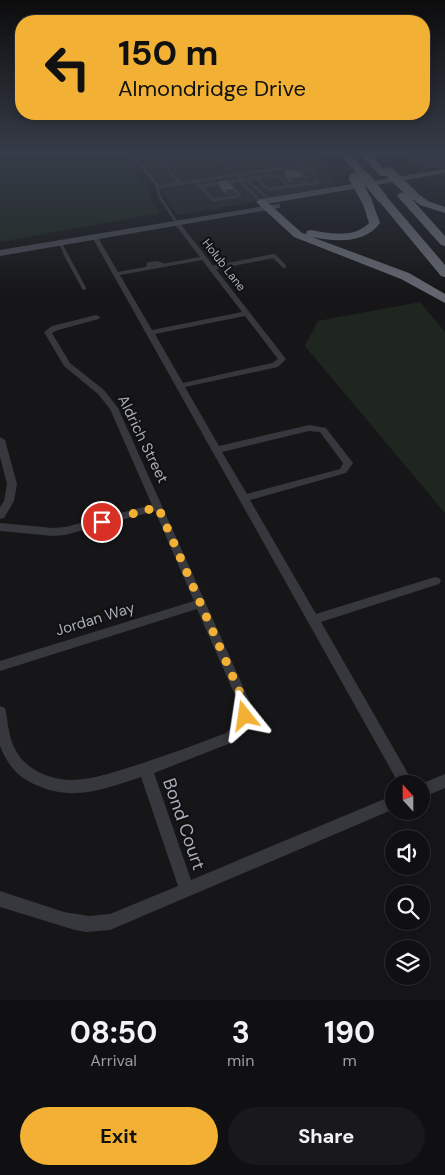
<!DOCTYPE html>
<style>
:root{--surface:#101012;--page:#19191b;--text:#f1f3f6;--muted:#9c9d9f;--line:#303032;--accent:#f2b134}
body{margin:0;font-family:"DM Sans",sans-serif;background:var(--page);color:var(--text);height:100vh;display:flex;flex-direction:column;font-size:19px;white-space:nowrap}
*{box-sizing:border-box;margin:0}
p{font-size:16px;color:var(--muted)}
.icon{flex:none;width:28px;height:28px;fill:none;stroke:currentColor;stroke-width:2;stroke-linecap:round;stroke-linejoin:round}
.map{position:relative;height:1000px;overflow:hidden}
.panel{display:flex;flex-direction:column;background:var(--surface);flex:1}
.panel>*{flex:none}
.guide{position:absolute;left:15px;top:15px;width:415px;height:105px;border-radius:20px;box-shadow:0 2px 8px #0003,0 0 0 1px var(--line);background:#f2b134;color:#111;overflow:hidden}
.needle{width:32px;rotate:339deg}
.controls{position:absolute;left:385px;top:775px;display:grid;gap:10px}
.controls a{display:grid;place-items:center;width:45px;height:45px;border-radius:50%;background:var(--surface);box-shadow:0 2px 8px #0003,0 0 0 1px var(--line);font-size:25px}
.pin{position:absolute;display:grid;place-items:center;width:42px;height:42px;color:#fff;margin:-21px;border:2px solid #fff;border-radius:50%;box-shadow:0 1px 5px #0007}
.me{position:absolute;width:55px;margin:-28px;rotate:345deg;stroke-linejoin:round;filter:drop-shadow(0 0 4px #0008)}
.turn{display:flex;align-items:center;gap:18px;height:105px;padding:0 20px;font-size:22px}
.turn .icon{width:65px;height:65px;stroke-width:2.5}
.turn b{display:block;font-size:35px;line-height:42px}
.eta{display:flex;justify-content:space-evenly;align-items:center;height:85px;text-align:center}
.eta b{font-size:30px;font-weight:700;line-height:35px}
.action{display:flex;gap:10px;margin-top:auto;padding:10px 20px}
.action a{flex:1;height:58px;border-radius:30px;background:var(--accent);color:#111;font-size:20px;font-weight:700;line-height:58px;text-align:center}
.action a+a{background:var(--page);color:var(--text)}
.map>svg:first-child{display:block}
.built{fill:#222225}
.green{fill:#1e261f}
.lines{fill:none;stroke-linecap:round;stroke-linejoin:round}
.service-far1{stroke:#37383d;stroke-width:3}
.service{stroke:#37383d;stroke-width:4}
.minor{fill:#37383d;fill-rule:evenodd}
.secondary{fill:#45474d;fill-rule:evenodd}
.primary{fill:#53555c;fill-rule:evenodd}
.motorway{fill:#63666e;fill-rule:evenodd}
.motorway-bridge{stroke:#63666e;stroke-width:10}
.wall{fill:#47494d}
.shaded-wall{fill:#2f3033}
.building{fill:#525359;stroke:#5f6168}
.route{stroke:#f2b134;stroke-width:9;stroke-dasharray:0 16.2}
.labels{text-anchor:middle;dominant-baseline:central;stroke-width:4.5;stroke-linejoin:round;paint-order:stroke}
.far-street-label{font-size:12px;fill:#a8adb8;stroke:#111113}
.street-label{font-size:15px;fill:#a8adb8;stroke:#111113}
.near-street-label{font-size:18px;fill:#a8adb8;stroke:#111113}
</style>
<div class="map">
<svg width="445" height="1000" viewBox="0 0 445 1000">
<rect width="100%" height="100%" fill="#161618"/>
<g class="built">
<polygon points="139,154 316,154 337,188 177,215"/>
<polygon points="401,154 445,154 445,167 419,171"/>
</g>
<g class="green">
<polygon points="0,154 124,154 160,213 0,242"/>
<polygon points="420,302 445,332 445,513 305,346 318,321"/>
</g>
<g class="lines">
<g class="service-far1">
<polyline points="132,154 156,184 160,197 177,223"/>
<polyline points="216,154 243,180 247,180 271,201"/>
<polyline points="412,154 427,166 445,166"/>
<polyline points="157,156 180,184"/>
<polyline points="136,159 171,154"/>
<polyline points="421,161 445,157"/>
<polyline points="268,174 279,177 289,186"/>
<polyline points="297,175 308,177 302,186"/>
<polyline points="256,178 268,189 318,183 312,169 289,172 278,169"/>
<polyline points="243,180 240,181 261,202"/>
<polyline points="196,181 213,200 240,196 230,185 233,182"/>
<polyline points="201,186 271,175"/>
<polyline points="157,187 303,165 298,154"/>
<polyline points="60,243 66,254"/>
</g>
<g class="service">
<polyline points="65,253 84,288"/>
<polyline points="148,268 149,264 158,263 163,265"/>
<polyline points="212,268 274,256 284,266"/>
</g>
<g class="minor">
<path d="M177 221 179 222 286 359 278 367 185 387 219 446 309 425 326 428 353 463 346 473 250 500 316 614 435 577 439 578 441 581 439 584 321 622 414 784H399L92 237 97 236 118 272 200 257 174 223ZM202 260 242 312 152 330 120 275ZM245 316 278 359 272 363 183 383 155 334ZM309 431 320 432 343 463 340 469 247 494 222 452Z"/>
<path d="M96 315 100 317 99 319 58 330 52 333 70 363 104 390 118 408 250 702C252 719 247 729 236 741L154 773 191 880 394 795V809L110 930 86 932 75 930 0 907V891L64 912 89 916 110 914 178 886 141 777C105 789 73 802 36 785 18 778 7 764 0 746V706L5 708 6 712C8 724 9 738 15 749 25 769 48 779 69 780 87 780 105 775 121 770 157 759 192 746 226 733 236 723 239 716 238 702L197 609 0 671V661L194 601 155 511 65 535 53 536 0 531V523L53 528 65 527 152 505 110 409 98 394 64 366 44 332 52 326Z"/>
<polygon points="0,437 5,440 17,484 14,501 4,518 0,519 0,507 4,501 7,484 0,457"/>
<polygon points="445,774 445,788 421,798 421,784"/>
</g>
<polygon class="secondary" points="277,204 280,204 280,208 0,256 0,250"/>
<polygon class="primary" points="445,169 445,173 261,205 257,202 261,199"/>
<g class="motorway">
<polygon points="340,154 350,154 367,174 367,178 361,178"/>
<polygon points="361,154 371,154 386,172 386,176 380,176"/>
<polygon points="402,192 409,197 409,193 417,193 428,201 445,207 445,213 420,205 410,197 445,236 445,246 441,245 398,197 397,195"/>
<polygon points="382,195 386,196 445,265 445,277 441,276 378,200 377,198"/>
<path d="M367 198 372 201 380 223C365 244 335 242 312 237L409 273 445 294V303L401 279 294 237 256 202 261 199 265 200 302 233 306 234 307 231 311 230C330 234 355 238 369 223L362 201Z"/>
</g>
<g class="motorway-bridge">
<polyline points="389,172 413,195"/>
<polyline points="364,176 382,198"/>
<polyline points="354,178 367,201"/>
</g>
</g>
<g class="wall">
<polygon points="285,172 302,179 301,182 291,183 285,178"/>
<polygon points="219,182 233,188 233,194 226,195 219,187"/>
</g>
<g class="shaded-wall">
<polygon points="303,174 302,179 301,182 291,183 291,177"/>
<polygon points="233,188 233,194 226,195 226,189"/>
</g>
<g class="building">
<polygon points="288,170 303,174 301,176 291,177 285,172"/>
<polygon points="227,181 233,188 226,189 219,182"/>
</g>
<linearGradient id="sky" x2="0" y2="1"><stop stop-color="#0c0c0d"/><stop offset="0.52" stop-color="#363c48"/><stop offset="1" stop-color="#363c48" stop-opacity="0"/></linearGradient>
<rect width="445" height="294" fill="url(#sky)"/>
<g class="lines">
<polyline class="route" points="102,522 158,507 244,702 245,716"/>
</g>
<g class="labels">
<g class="far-street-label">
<text transform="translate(224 265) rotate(52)">Holub Lane</text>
</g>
<g class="street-label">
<text transform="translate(143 439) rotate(64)">Aldrich Street</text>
<text transform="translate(95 619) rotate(-17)">Jordan Way</text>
</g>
<g class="near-street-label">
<text transform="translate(184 824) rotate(71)">Bond Court</text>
</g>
</g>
</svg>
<div class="controls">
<a><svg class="needle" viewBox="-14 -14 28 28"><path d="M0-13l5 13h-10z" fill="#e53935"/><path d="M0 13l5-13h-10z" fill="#9c9d9f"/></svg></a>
<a><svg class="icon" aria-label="sound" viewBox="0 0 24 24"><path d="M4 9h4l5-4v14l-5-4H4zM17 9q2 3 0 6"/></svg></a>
<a><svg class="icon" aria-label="search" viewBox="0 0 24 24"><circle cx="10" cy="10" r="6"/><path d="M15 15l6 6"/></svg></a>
<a><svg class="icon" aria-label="layers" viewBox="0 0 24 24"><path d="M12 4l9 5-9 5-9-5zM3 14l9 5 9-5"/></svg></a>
</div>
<div class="pin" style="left:102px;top:522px;background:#d93025"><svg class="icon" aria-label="arrive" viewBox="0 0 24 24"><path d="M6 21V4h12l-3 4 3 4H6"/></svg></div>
<svg class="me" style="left:245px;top:716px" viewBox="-20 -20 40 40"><path d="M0-17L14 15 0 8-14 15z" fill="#f2b134" stroke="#fff" stroke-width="4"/></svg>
<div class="guide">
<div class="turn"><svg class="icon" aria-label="left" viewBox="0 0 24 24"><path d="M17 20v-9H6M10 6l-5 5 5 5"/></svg><div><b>150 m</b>Almondridge Drive</div></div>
</div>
</div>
<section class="panel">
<div class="eta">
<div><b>08:50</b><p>Arrival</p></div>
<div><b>3</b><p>min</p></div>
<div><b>190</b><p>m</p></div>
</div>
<div class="action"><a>Exit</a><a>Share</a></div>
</section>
